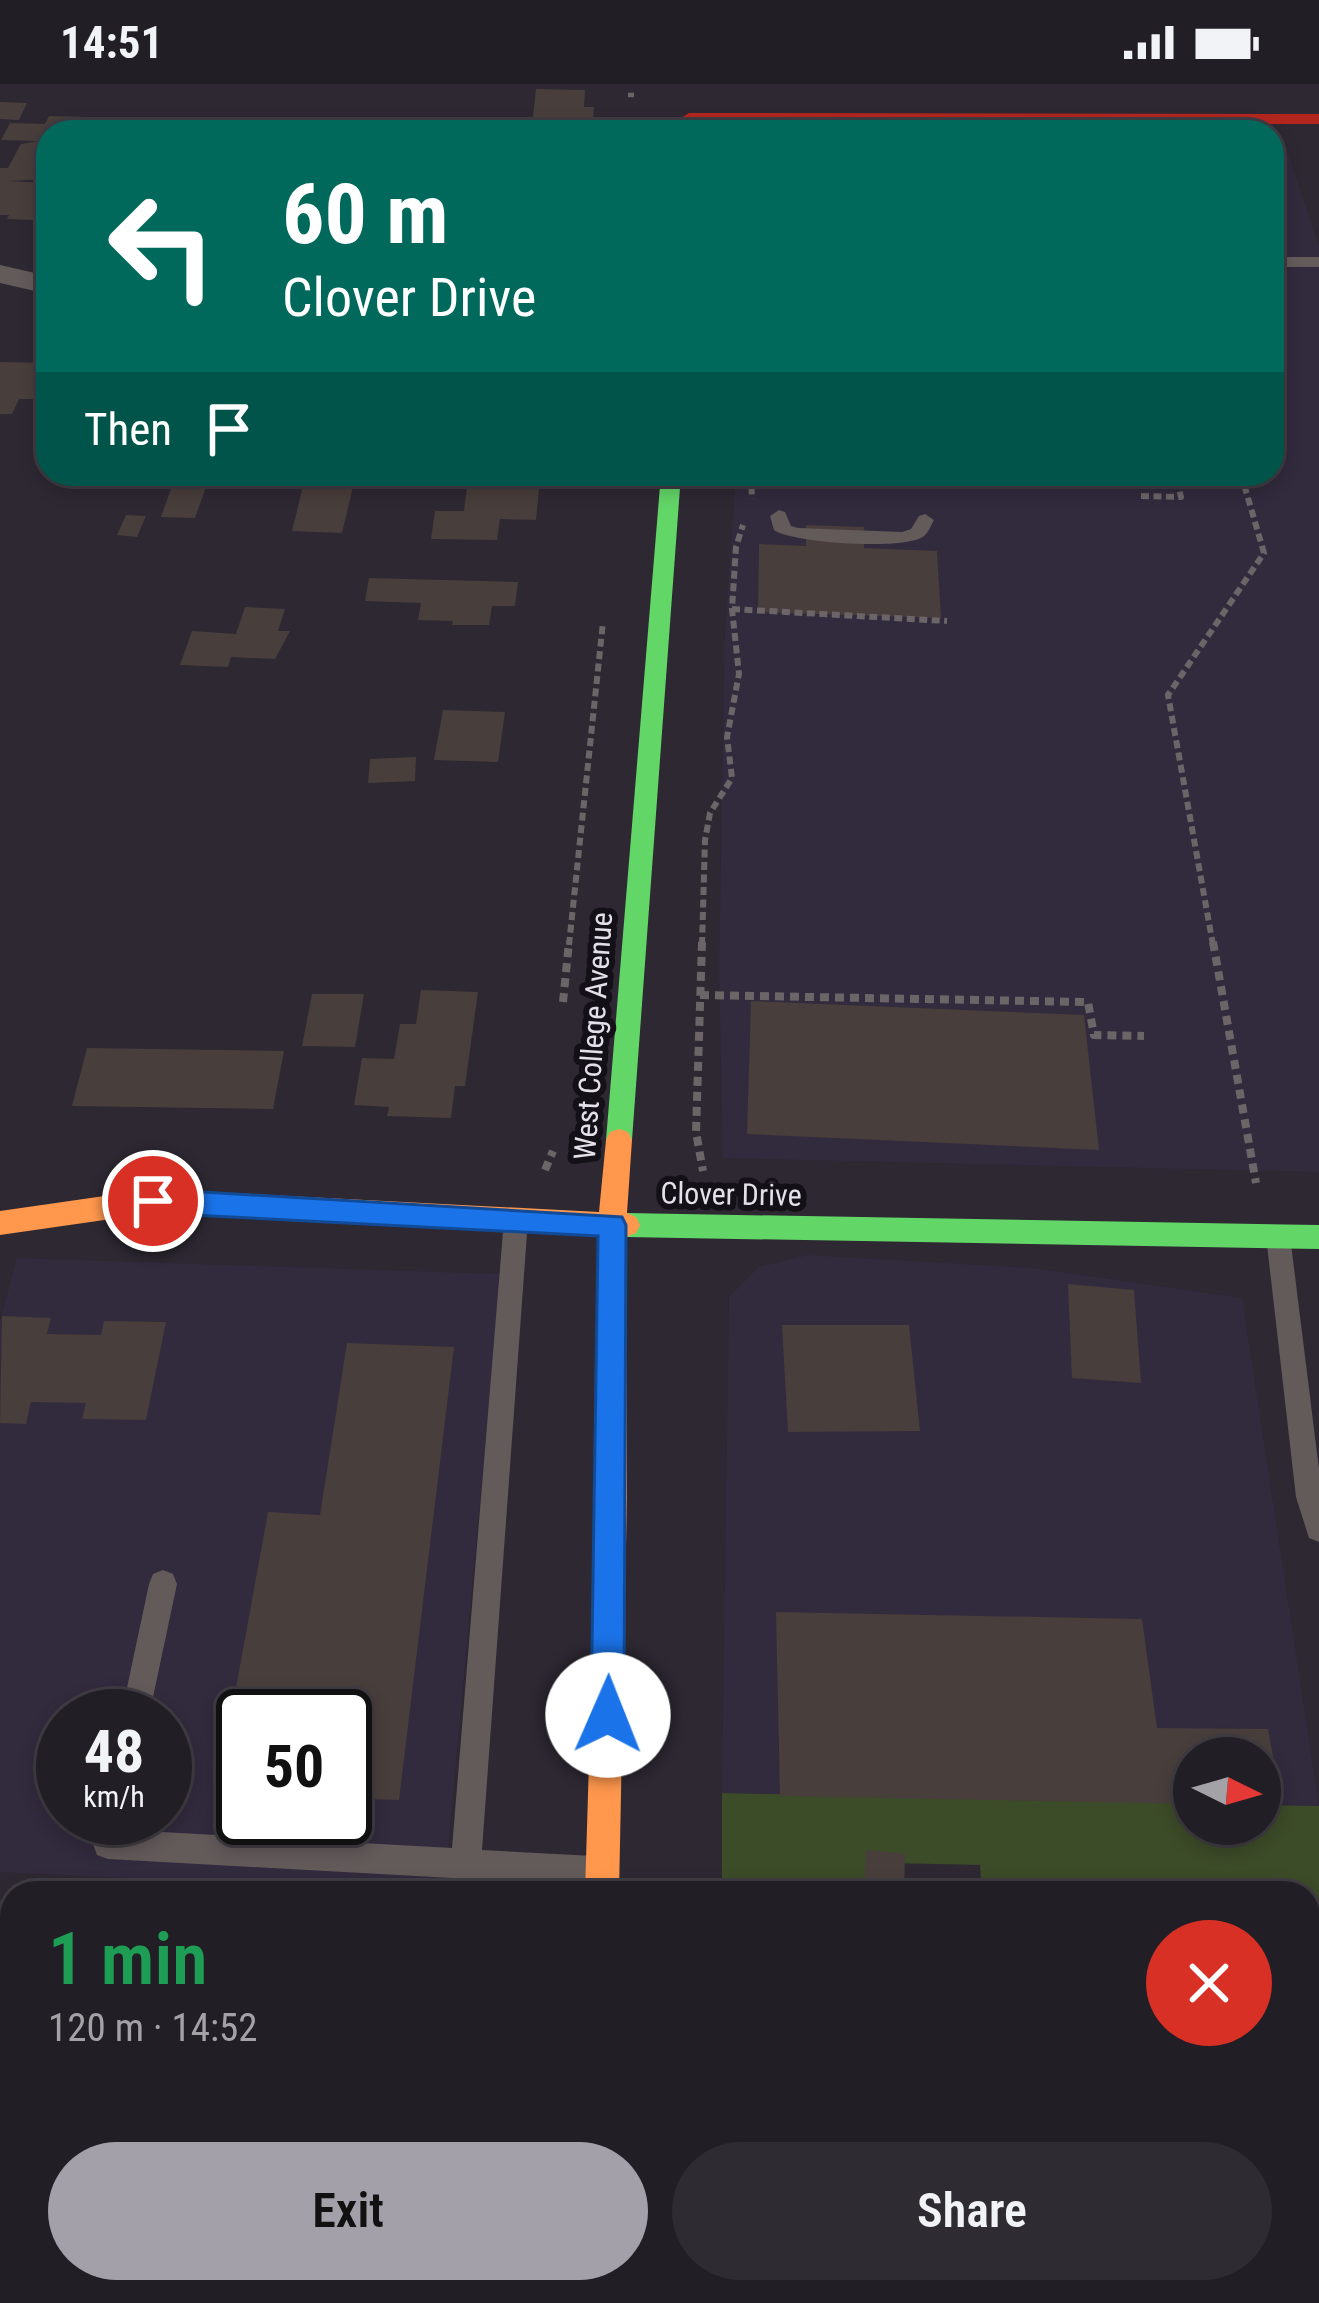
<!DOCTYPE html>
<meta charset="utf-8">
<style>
:root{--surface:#221e26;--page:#2e2b32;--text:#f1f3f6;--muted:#a2a2a7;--line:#3f3c43;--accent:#a3a0aa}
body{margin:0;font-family:"Roboto Condensed",sans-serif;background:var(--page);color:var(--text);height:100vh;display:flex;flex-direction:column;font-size:45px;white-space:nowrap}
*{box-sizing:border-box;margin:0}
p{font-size:39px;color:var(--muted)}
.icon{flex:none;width:66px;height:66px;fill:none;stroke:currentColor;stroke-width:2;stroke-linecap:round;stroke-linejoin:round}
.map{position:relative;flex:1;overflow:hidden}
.details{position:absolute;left:0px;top:1797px;width:1320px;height:423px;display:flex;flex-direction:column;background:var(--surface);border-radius:36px 36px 0 0;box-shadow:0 6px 18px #0003,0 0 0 3px var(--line)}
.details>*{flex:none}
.banner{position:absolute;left:36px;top:36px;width:1248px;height:366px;border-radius:36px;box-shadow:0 6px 18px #0003,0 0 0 3px var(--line);background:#00695c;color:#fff;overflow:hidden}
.needle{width:78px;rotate:95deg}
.buttons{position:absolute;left:1173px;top:1653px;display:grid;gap:24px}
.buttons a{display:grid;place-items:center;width:108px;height:108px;border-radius:50%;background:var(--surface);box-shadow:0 6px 18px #0003,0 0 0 3px var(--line);font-size:60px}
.speed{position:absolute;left:36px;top:1605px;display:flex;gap:24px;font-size:60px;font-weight:700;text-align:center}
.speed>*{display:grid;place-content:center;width:156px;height:156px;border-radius:50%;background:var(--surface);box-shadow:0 6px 18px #0003,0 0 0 3px var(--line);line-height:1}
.speed small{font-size:30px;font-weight:400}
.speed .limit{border:6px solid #111;border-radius:18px;background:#fff;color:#111}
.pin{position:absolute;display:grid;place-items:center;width:102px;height:102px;color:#fff;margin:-51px;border:6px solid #fff;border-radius:50%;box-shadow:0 3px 12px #0007}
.me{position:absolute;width:132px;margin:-66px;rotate:1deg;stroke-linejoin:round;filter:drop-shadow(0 0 9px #0008)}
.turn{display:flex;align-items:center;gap:42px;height:252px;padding:0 48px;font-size:54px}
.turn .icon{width:156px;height:156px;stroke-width:2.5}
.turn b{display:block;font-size:84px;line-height:102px}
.then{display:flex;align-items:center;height:114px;padding:0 48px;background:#0003;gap:24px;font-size:45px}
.round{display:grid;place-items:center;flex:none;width:126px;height:126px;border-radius:63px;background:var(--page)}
.headline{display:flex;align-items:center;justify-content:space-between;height:204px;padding:0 48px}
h1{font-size:72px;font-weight:600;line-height:90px;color:#1e9e55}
.action{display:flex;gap:24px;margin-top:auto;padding:24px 48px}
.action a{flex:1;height:138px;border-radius:72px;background:var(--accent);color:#111;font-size:48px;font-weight:600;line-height:138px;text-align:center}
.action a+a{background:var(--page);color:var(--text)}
.status{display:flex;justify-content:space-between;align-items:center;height:84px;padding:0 60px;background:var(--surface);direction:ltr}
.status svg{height:33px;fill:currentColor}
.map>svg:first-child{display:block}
.built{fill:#322a3d;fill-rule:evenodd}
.green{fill:#3c4b28}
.building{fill:#483e3c}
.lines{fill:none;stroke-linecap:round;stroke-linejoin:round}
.path-far2{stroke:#6c6568;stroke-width:4.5;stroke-dasharray:6 4.5;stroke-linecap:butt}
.path-far1{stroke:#6c6568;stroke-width:6;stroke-dasharray:8 4.5;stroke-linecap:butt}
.path{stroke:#6c6568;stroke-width:8;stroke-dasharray:9 6;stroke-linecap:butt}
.lane{fill:#635a5a;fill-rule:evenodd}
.street{fill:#635a5a;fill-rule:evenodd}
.fast{fill:#63d668;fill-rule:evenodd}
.slow{fill:#ff974d;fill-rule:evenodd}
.jam{fill:#b3261e;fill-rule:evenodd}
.route{fill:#1a73e8;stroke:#114b97;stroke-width:3}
.labels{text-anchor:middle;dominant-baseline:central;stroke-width:12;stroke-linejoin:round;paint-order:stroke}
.street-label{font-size:30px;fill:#e3e0ea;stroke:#131017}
</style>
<div class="status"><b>14:51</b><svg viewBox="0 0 49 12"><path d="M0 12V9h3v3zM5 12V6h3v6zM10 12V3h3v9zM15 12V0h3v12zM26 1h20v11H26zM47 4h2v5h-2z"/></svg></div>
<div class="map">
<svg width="1319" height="2219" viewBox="0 0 1319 2219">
<rect width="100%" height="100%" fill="#2d2832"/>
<g class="built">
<polygon points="1272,58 1284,58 1319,163 1319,1088 723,1074 719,885 725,549 736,390 1272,390"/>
<polygon points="808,1171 1033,1184 1242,1214 1319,1722 1260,1721 1260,1674 1194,1674 1194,1719 722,1709 729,1213 759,1183"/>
<path d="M17 1174 501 1190 444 1809 0 1788V1237ZM63 1632H165V1734H63ZM243 1632H345V1734H243Z"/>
</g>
<g class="green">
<polygon points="722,1709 1194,1719 1194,1740 1260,1740 1260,1721 1319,1722 1319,1995 1308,1994 1308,1809 982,1809 980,1781 891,1779 892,1809 722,1809"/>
<polygon points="718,2208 848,2208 848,2219 716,2219"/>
</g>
<g class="building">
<polygon points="536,5 585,6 584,23 594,23 593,33 533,33"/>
<polygon points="0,18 27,19 19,36 0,35"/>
<polygon points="49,32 88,33 85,39 103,40 99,48 48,48 48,95 7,97 48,99 48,128 37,127 33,136 7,135 9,131 0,131 0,84 8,84 21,60 38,57 1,56 10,39 45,40"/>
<polygon points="0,278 47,279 33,315 19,315 12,330 0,330"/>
<polygon points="306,390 356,390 342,449 292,447"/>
<polygon points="468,394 540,395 536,436 500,435 497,456 431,455 435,427 464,427"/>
<polygon points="172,402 206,403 195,434 161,433"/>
<polygon points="126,431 146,432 137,453 117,451"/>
<polygon points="806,441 864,443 864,464 937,467 941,534 758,528 759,460 806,462"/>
<polygon points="369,494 518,498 515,522 492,522 489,541 452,541 453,537 418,536 421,519 365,517"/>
<polygon points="245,523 285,525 278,547 290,547 275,575 231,573 228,583 180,581 192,547 236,550"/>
<polygon points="443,626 505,628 498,678 434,676"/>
<polygon points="416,673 415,697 368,699 370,675"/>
<polygon points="421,906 478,908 465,1002 455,1002 451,1034 387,1032 389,1023 354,1021 362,974 394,975 400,940 416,940"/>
<polygon points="312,910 364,910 355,963 302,962"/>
<polygon points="751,917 1084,931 1099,1066 747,1050"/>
<polygon points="87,964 284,967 273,1025 72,1022"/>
<polygon points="1068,1200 1134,1206 1141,1299 1072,1294"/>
<polygon points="2,1232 51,1234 47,1250 101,1251 104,1237 166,1238 146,1336 82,1335 86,1319 31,1318 26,1340 0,1339"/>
<polygon points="782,1241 909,1241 920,1347 788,1348"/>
<polygon points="347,1259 454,1263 399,1716 345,1714 345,1632 243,1632 243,1709 217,1708 268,1428 320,1431"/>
<polygon points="776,1528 1142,1535 1157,1644 1268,1645 1282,1721 1260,1721 1260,1674 1194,1674 1194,1720 780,1712"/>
<polygon points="866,1766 905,1770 904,1809 864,1809"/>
<polygon points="30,2208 126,2208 124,2219 27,2219"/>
<polygon points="185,2208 269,2208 267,2219 184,2219"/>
</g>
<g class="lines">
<polyline class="path-far2" points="628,11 636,11"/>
<g class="path-far1">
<polyline points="751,390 752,415"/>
<polyline points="1141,412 1181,413 1175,390"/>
<polyline points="732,525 947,537"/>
<polyline points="569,861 603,538"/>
<polyline points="702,861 705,756 710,729 732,694 727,653 739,590 732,525 736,463 743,441"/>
<polyline points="1213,861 1168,611 1264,469 1241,390"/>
</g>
<g class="path">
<polyline points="702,858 696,1048 703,1087"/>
<polyline points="1213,858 1256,1099"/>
<polyline points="700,911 1088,918 1094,951 1144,952"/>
<polyline points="563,918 569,858"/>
<polyline points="545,1086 553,1067"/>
</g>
<g class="lane">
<polygon points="383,42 690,44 697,48 377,48"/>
<rect x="1272" y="173" width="47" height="10"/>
<path d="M779 426 785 428 791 442 798 444 902 448 911 445 919 432 925 430 934 436C931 441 929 448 924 452 906 467 791 459 774 446L770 432Z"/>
<polygon points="516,1126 525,1129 528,1136 482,1766 594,1772 605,1776 609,1787 605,1798 594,1802 108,1775 97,1771 93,1760 99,1734 129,1734 126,1746 452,1764 504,1136 507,1129"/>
<polygon points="1278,1141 1287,1144 1290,1152 1319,1385 1319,1458 1309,1454 1296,1413 1266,1152 1269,1144"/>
<polygon points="163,1486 173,1490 177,1500 149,1632 121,1632 149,1500 153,1490"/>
<polygon points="1109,2208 1143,2208 1144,2219 1110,2219"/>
</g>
<g class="street">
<polygon points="0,181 48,192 48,210 0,199"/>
<rect x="1308" y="2015" width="11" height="66"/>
</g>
<g class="fast">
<polygon points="661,390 681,390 632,1056 628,1064 610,1064 606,1056"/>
<polygon points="626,1129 1319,1141 1319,1165 626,1153 616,1149 612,1141 616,1133"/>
</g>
<g class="slow">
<polygon points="619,1045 628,1048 632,1056 627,1129 636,1133 640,1141 636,1149 626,1153 627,1413 619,1809 585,1809 597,1413 598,1151 153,1129 0,1151 0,1127 153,1105 599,1128 606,1056 610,1048"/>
<polygon points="563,2208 601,2208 600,2219 562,2219"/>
</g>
<polygon class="jam" points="1319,30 1319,40 689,39 681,34 689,29"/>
</g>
<polygon class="route" points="153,1105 622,1133 626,1141 624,1631 619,1643 608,1648 596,1643 591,1631 598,1152 153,1129 143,1126 139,1117 143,1109"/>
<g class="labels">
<g class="street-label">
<text transform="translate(593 952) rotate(-86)">West College Avenue</text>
<text transform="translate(731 1110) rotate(1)">Clover Drive</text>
</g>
</g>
</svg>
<div class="buttons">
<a><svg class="needle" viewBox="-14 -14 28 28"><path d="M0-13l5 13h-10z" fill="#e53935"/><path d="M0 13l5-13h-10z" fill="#a2a2a7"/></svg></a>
</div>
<div class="speed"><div>48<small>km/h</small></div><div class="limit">50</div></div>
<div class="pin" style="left:153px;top:1117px;background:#d93025"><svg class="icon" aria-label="arrive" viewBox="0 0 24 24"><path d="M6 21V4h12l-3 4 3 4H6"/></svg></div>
<svg class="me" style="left:608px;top:1631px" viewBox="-20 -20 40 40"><circle r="19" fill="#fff"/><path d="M0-13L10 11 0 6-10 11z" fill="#1a73e8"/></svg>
<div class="banner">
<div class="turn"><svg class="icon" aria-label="left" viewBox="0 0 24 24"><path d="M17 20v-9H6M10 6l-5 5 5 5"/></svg><div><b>60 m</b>Clover Drive</div></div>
<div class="then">Then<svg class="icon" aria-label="arrive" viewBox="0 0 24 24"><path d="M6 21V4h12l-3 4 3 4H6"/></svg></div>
</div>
<section class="details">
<div class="headline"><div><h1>1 min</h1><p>120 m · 14:52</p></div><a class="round" style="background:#d93025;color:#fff"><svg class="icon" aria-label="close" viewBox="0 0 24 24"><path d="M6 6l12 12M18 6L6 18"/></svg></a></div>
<div class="action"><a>Exit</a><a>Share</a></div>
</section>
</div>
